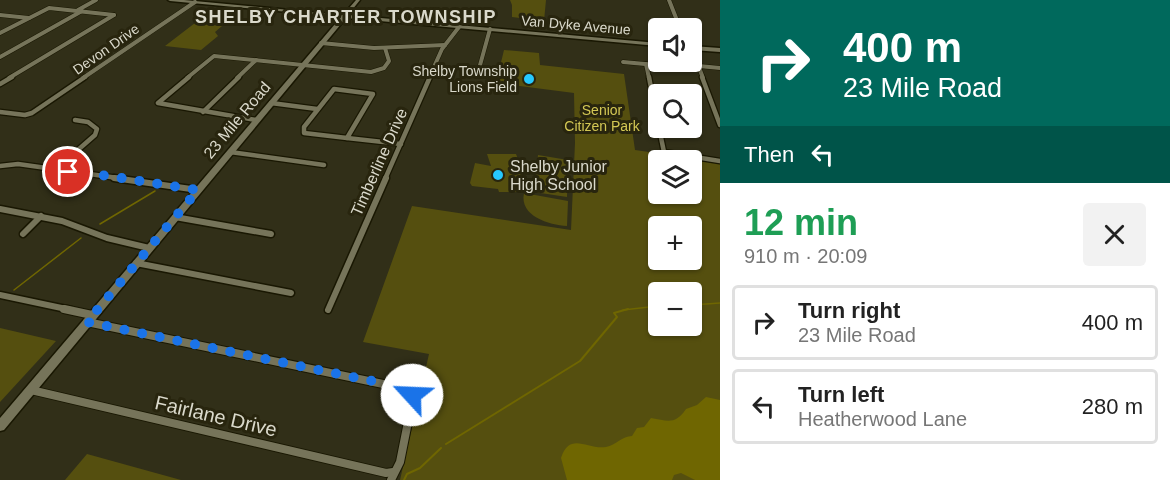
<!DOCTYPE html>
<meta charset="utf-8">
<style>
:root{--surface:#fff;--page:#f2f2f2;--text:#222;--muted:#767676;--line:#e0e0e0}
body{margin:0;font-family:Arial,sans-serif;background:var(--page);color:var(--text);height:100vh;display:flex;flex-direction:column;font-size:22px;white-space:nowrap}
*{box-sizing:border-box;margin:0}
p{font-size:20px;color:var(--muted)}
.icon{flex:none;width:33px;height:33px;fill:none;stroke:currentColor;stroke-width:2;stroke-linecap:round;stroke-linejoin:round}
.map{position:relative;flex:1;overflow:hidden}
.details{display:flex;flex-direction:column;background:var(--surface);width:450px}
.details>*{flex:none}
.banner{background:#00695c;color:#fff;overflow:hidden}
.controls{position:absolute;left:648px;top:18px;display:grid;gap:12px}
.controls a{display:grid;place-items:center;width:54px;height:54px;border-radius:6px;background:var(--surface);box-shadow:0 2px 4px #0004;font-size:30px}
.pin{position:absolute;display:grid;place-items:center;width:51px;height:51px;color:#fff;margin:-26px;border:3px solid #fff;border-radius:50%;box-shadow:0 2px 6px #0007}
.me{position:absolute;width:66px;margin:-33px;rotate:295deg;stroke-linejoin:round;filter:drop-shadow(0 0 4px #0008)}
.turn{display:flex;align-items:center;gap:21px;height:126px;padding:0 24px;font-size:27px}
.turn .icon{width:78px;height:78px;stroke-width:2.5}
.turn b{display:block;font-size:42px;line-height:51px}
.then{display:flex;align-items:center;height:57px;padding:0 24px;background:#0003;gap:12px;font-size:22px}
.round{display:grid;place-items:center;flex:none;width:63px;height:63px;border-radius:6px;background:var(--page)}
.head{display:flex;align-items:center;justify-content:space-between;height:102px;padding:0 24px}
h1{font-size:36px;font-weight:600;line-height:45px;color:#1e9e55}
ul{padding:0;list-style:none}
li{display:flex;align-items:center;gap:18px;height:75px;margin:0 12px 9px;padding:0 12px;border:3px solid var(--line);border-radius:6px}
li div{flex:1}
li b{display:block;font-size:22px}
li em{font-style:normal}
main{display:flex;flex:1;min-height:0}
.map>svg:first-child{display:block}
.green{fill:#554f0f;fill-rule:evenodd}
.water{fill:#6f6601}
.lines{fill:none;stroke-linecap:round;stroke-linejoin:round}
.stream-far1{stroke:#6f6601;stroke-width:1.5}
.stream{stroke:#6f6601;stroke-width:2}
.street-far3-casing{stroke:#191702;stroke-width:5}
.street-far2-casing{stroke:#191702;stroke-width:7}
.street-far1-casing{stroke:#191702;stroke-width:9}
.street-casing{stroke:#191702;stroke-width:10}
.secondary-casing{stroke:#191702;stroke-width:3}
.street-far3{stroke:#76745a;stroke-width:4}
.street-far2{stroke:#76745a;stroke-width:4.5}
.street-far1{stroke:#76745a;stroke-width:6}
.street{stroke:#76745a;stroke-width:8}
.secondary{fill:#76745a;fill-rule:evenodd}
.route{stroke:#1a73e8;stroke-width:10;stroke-dasharray:0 18}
.poi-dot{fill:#26c9fe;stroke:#28250e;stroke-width:2}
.labels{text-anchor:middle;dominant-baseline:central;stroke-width:6;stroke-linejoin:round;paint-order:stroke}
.far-street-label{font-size:14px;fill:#dad9cb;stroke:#28250e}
.far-poi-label{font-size:14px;fill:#dad9cb;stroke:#28250e;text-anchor:end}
.far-park-label{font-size:14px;fill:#d3c754;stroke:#28250e}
.street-label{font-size:16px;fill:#dad9cb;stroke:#28250e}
.poi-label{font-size:16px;fill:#dad9cb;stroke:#28250e;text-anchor:start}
.far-district-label{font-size:18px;font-weight:bold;letter-spacing:1.5px;fill:#dad9cb;stroke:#28250e}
.near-street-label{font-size:20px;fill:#dad9cb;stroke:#28250e}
</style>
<main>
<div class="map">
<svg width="720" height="480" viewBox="0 0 720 480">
<rect width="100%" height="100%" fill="#312f18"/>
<g class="green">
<polygon points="510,0 546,0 544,21 512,17 512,5"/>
<polygon points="195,23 222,26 215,32 218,36 201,50 165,46"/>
<path d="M504 50 539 53 540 65 624 74 635 150 720 162V480H400L429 354 363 342 412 206 571 230 575 143 574 93 496 83ZM658 160H692V194H658ZM658 226H692V260H658ZM658 292H692V326H658Z"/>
<polygon points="487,154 516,154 531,192 499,192 498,189 472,186 470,183 475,163 491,166"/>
<polygon points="538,155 568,160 567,197 534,192"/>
<path d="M524 193 568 201 567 226C549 225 519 216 524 193Z"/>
<polygon points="0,328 56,341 0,402"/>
<polygon points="87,454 181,480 65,480"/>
</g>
<path class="water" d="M706 397 720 400V480H695L681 473 674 475 672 480H567L561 458C570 431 587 450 606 447 616 445 622 436 632 436L637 428 644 427 651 418C668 421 675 425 686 409L697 405Z"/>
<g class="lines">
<g class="stream-far1">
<polyline points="100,224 155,191"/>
<polyline points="14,290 81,238"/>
<polyline points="692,305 720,303"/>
<polyline points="623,310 658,306"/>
</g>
<g class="stream">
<polyline points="446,444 580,361 617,317 614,313 628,309"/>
<polyline points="404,480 407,474 420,468 441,448"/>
</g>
<defs>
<g id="street-far3">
<polyline points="669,0 680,28"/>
<polyline points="78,10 96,0"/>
<polyline points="0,15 29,18"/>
<polyline points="0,33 49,8 114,15"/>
<polyline points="321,43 374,48 445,45"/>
<polyline points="692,49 703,78"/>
<polyline points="0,57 82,11"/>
<polyline points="623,62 700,69"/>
<polyline points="646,64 649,78"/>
<polyline points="699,66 720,68"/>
<polyline points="477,76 490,29"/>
<polyline points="9,78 114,15"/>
<polyline points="83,78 195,2"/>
<polyline points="187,78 214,56 371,72 384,68 389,61 385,48"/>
<polyline points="237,78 256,60"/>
<polyline points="429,78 442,49 459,27"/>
</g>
<g id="street-far2">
<polyline points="189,77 158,103 256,120"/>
<polyline points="649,77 658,126"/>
<polyline points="702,77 720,125"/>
<polyline points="0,84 12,77"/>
<polygon points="334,89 373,94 347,138 304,133 304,127"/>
<polyline points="271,103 317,109"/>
<polyline points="0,112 25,115 32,113 85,77"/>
<polyline points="203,112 239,77"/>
<polyline points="659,128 664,152 720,161"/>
<polyline points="347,138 401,144"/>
<polyline points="230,152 324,165"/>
<polyline points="0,166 18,164 125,179"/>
<polyline points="55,170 95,135 97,129 88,122 75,120"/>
<polyline points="385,179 430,77"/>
</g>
<g id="street-far1">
<polyline points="114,178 198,190"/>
<polyline points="0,209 62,221 107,238 149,248"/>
<polyline points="175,217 271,234"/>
<polyline points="23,234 41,216"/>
<polyline points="136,263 291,293"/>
<polyline points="0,295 71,310"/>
<polyline points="328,310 386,178"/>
</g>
<g id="street">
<polyline points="64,309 92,315"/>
<polyline points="87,322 407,389 411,392 412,402 400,462 391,480"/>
<polyline points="31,390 386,473 393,472"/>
</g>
<g id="secondary">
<polygon points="168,0 184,0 343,15 356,0 360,0 348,15 658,43 658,46 346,18 4,430 0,431 0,418 341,17 170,1"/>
<polygon points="692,46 720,48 720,52 692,50"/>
</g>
</defs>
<use href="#street-far3" class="street-far3-casing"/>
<use href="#street-far2" class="street-far2-casing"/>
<use href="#street-far1" class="street-far1-casing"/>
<use href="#street" class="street-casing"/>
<use href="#secondary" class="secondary-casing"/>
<use href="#street-far3" class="street-far3"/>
<use href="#street-far2" class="street-far2"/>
<use href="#street-far1" class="street-far1"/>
<use href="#street" class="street"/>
<use href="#secondary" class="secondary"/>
</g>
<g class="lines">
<polyline class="route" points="68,172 108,176 198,190 87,322 401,387 410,390 412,395"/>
</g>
<g class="poi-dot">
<circle cx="529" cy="79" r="6"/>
<circle cx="498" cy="175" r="6"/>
</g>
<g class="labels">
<g class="far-street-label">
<text transform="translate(576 25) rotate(5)">Van Dyke Avenue</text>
<text transform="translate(106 49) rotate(-35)">Devon Drive</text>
</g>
<g class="far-poi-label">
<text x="517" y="71">Shelby Township<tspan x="517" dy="16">Lions Field</tspan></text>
</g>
<g class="far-park-label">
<text x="602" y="110">Senior<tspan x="602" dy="16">Citizen Park</tspan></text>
</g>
<g class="street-label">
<text transform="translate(237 120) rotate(-50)">23 Mile Road</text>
<text transform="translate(379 162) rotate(-66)">Timberline Drive</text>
</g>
<g class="poi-label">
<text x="510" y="166">Shelby Junior<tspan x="510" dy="18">High School</tspan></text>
</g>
<g class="far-district-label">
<text x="346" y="17">SHELBY CHARTER TOWNSHIP</text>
</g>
<g class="near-street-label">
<text transform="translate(216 416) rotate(13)">Fairlane Drive</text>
</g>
</g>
</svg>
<div class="controls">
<a><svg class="icon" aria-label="sound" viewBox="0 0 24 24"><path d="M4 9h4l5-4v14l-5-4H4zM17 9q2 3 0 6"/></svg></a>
<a><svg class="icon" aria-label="search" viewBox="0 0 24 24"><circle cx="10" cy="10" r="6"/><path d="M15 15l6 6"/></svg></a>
<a><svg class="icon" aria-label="layers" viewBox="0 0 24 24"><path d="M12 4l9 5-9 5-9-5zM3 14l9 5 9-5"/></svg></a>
<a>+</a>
<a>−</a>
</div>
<div class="pin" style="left:68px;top:172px;background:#d93025"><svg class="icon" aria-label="arrive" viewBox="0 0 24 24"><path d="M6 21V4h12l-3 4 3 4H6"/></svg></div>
<svg class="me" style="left:412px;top:395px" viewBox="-20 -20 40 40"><circle r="19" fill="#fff"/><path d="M0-13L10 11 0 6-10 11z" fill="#1a73e8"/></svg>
</div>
<section class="details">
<div class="banner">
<div class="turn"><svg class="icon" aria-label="right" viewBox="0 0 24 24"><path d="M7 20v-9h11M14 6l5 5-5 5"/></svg><div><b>400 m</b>23 Mile Road</div></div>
<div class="then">Then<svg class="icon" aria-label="left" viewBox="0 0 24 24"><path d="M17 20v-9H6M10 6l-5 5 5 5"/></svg></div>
</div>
<div class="head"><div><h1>12 min</h1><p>910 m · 20:09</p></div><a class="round"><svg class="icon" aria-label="close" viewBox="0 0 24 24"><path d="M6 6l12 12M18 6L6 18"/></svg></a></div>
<ul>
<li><svg class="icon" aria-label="right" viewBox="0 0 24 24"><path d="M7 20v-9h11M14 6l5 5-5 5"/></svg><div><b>Turn right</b><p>23 Mile Road</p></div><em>400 m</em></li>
<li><svg class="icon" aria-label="left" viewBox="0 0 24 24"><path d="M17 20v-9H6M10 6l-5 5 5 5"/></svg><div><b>Turn left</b><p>Heatherwood Lane</p></div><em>280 m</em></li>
</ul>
</section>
</main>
